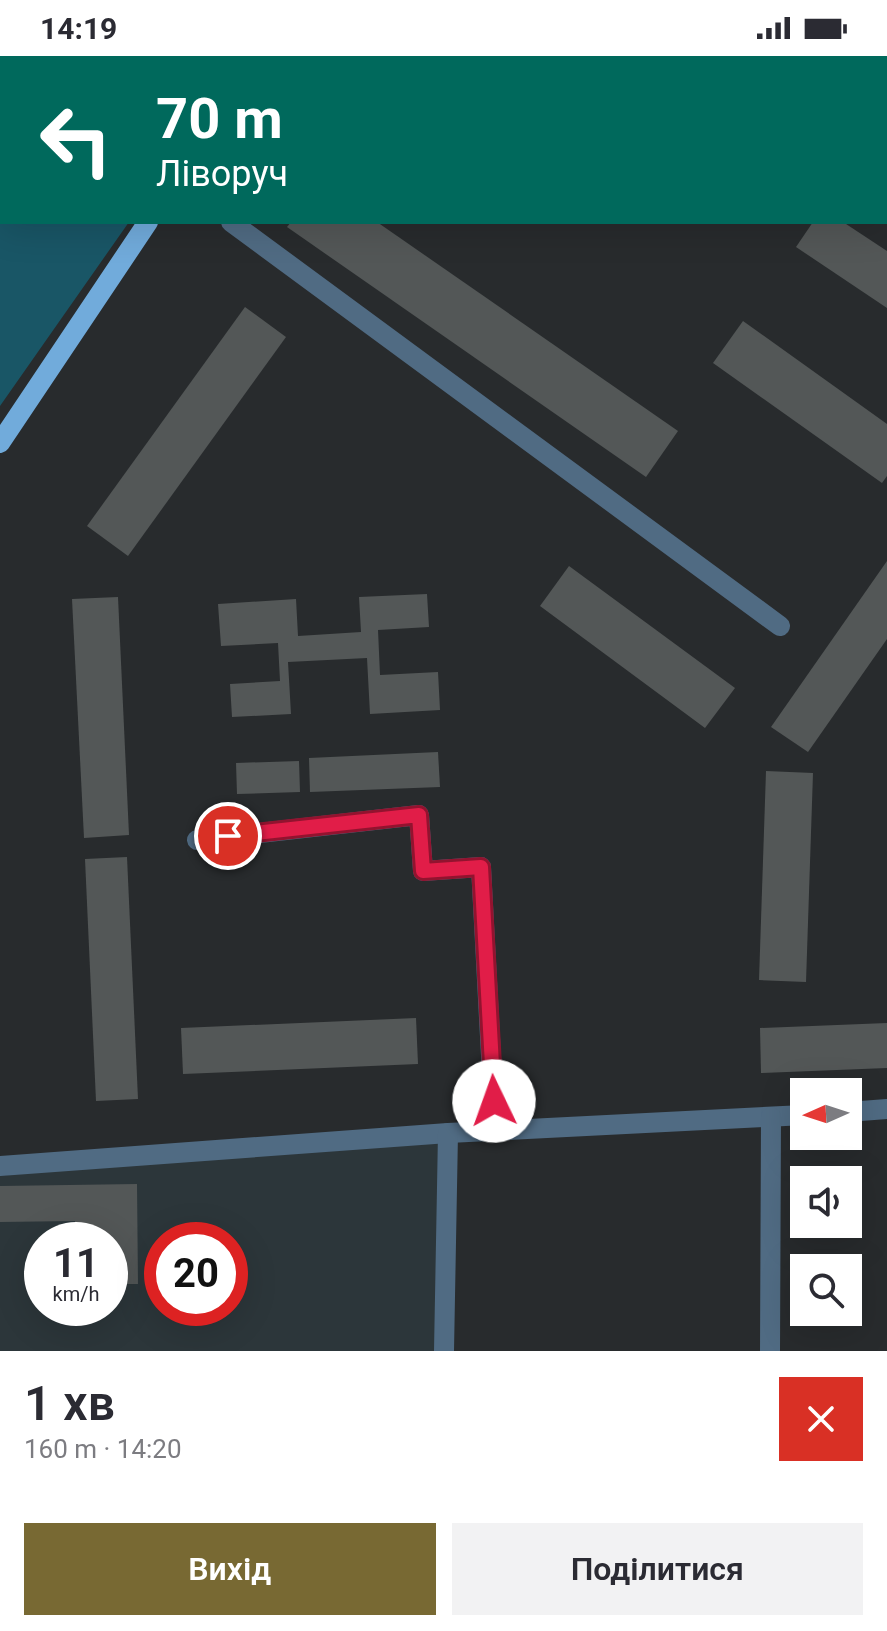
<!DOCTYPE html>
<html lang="uk">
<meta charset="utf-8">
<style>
:root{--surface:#fff;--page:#f2f2f3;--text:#2b2b33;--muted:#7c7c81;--accent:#786933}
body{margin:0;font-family:Roboto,sans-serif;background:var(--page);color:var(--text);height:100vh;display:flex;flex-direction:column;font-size:30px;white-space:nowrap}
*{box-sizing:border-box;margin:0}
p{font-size:26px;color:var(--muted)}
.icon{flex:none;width:44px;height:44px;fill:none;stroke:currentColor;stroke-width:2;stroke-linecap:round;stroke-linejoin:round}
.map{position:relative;height:1295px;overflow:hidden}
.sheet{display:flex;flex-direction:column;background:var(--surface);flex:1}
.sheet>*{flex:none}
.top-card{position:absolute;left:0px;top:0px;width:888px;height:168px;box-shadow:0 8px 32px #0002;background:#00695c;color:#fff;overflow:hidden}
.needle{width:52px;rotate:267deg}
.tools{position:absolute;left:790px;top:1022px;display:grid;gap:16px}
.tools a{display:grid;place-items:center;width:72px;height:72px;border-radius:0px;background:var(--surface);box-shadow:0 8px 32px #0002;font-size:40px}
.speed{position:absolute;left:24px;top:1166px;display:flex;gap:16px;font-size:40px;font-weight:700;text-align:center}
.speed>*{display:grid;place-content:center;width:104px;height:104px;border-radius:50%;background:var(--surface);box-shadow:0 8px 32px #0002;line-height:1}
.speed small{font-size:20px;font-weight:400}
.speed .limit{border:12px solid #d22;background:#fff;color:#111}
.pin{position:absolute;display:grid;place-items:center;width:68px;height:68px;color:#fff;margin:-34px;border:4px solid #fff;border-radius:50%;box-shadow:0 2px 8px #0007}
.me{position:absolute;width:88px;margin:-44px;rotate:357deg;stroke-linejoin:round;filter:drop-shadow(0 0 6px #0008)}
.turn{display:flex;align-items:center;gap:28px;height:168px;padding:0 24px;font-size:36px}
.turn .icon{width:104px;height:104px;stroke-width:2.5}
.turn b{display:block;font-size:56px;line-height:68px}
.round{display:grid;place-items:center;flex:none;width:84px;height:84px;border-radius:0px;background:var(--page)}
.summary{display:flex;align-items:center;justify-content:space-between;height:136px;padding:0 24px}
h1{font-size:48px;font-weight:600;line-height:60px}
.cta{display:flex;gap:16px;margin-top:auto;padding:16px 24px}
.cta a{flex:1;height:92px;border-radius:0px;background:var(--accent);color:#fff;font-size:32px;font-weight:600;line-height:92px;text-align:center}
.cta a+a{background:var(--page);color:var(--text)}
.status{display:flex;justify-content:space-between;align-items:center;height:56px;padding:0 40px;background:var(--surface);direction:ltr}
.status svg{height:22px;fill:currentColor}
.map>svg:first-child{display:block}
.built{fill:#2c363a;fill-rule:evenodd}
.green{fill:#195666}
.building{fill:#535757}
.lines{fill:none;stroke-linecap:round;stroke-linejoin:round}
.minor{stroke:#506b83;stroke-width:20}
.major{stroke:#71abdb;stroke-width:20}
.route-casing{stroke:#92132f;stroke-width:20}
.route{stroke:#e11d48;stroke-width:14}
</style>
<div class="status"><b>14:19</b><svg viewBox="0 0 49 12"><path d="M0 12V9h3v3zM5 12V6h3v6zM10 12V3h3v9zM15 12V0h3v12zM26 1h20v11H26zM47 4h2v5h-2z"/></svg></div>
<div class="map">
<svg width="887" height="1295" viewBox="0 0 887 1295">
<rect width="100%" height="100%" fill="#282b2d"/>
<path class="built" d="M448 1077 444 1295H0V1120ZM42 1184H110V1252H42ZM162 1184H230V1252H162Z"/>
<polygon class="green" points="0,0 246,0 2,2 2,166 129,166 0,350"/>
<g class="building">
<polygon points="291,166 377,166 678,375 646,421 287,171"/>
<polygon points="813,166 843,166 887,195 887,252 796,191"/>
<polygon points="245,251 286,281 128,500 87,470"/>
<polygon points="743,265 887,368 887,420 882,427 713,307"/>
<polygon points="887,505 887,583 808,696 771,671"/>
<polygon points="569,510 735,632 705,672 540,550"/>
<polygon points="427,538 429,571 378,574 380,619 438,616 440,654 370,658 367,602 288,606 291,658 232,661 230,628 280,625 278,587 221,590 218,548 296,543 298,580 361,576 359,541"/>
<polygon points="118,541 129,779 84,782 72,543"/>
<polygon points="438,696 440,731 310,736 309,702"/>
<polygon points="299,705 300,736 237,738 236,707"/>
<polygon points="766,715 813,717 806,926 759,924"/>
<polygon points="127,801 138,1043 96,1045 85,803"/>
<polygon points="416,962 418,1008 183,1018 181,972"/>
<polygon points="887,967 887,1012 761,1017 760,972"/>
<polygon points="137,1128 138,1228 110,1228 110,1184 75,1184 75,1165 0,1166 0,1130"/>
</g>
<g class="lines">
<g class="minor">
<polyline points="779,0 781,2"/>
<polyline points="367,2 368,0"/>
<polyline points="886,76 887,77"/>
<polyline points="231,166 780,570"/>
<polyline points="197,784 419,759 423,815 481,811 495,1075"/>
<polyline points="848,1056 887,1053"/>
<polyline points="0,1110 448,1077 804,1059"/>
<polyline points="444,1295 448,1077"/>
<polyline points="770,1295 771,1061"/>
</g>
<g class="major">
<polyline points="266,2 268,0"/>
<polyline points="0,387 148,166"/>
</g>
</g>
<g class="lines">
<defs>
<polyline id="route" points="228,780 419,759 423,815 481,811 494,1045"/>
</defs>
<use href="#route" class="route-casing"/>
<use href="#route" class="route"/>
</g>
</svg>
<div class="tools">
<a><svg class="needle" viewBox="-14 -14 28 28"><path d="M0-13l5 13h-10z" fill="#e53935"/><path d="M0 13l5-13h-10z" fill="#7c7c81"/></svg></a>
<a><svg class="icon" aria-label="sound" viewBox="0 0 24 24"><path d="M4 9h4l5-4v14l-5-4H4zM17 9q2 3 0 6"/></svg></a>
<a><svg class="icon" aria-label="search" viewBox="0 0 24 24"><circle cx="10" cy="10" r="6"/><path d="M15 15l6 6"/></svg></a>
</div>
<div class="speed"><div>11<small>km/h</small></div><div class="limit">20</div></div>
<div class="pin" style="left:228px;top:780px;background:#d93025"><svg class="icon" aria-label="arrive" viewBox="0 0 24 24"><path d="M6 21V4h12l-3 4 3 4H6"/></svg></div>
<svg class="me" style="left:494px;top:1045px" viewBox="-20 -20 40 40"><circle r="19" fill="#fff"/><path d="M0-13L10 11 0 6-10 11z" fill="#e11d48"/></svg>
<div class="top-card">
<div class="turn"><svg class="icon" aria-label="left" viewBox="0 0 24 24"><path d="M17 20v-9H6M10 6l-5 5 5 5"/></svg><div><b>70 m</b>Ліворуч</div></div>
</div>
</div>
<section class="sheet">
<div class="summary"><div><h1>1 хв</h1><p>160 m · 14:20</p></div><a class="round" style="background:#d93025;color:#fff"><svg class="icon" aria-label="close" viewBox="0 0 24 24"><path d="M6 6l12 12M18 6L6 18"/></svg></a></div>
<div class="cta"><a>Вихід</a><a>Поділитися</a></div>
</section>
